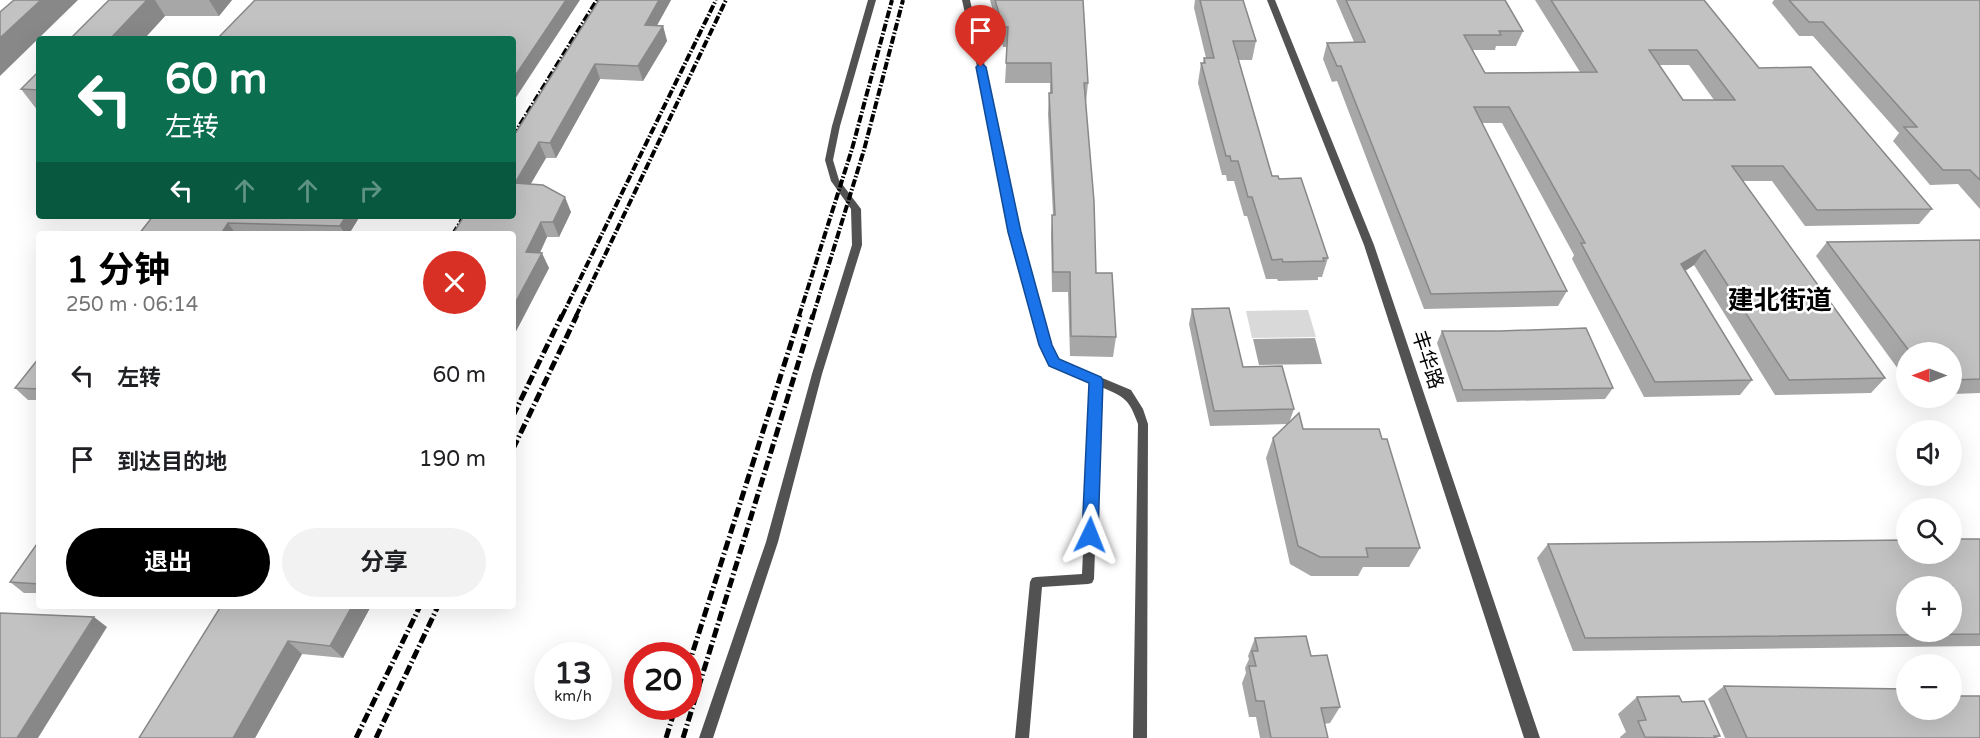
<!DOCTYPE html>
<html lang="zh">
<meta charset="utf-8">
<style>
:root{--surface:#fff;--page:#f2f2f2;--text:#202124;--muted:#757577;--accent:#000}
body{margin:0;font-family:"Varela Round","Noto Sans SC",sans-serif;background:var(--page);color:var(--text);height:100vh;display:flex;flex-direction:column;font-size:22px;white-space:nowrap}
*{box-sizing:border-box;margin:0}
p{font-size:20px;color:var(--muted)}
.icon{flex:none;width:33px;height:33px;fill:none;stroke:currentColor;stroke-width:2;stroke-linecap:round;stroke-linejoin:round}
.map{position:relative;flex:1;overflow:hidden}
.panel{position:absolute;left:36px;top:231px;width:480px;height:378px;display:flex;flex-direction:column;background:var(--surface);border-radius:6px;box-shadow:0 6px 24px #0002}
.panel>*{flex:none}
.banner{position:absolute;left:36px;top:36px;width:480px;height:183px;border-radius:6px;box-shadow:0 6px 24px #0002;background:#0b6e4f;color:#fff;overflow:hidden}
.needle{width:39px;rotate:270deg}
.buttons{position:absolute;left:1896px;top:342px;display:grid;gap:12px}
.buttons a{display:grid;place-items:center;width:66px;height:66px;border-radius:50%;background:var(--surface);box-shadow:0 6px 24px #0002;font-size:30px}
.speed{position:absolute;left:534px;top:642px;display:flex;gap:12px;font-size:30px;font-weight:700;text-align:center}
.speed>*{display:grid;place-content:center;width:78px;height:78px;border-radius:50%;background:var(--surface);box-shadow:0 6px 24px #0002;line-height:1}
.speed small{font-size:15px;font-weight:400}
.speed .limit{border:9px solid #d22;background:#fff;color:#111}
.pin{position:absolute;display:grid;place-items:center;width:51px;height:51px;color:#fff;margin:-62px -26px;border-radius:50% 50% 50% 0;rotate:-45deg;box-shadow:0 0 6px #0007}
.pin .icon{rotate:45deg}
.me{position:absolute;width:66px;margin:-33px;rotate:2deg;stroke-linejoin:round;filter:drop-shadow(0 0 4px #0008)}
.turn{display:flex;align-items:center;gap:21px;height:126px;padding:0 30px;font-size:27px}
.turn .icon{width:78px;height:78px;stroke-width:2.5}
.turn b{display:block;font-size:42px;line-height:51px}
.lanes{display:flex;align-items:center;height:57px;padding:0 30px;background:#0003;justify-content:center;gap:30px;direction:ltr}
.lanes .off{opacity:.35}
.round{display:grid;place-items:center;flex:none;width:63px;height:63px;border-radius:32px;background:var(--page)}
.head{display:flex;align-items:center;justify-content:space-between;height:102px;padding:0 30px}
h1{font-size:36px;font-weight:700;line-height:45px;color:var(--accent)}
.primary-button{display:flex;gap:12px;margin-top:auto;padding:12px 30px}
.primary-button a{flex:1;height:69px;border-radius:36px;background:var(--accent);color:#fff;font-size:24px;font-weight:700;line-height:69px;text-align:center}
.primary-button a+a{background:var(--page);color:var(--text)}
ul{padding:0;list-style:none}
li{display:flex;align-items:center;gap:18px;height:84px;padding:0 30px}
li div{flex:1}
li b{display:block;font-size:22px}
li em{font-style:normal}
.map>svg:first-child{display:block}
.green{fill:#d9d9d9}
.water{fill:#a0a0a0}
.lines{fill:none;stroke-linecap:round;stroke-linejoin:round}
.service{fill:#525252;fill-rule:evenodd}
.tertiary{fill:#525252;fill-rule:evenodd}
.rail-far1{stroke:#000;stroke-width:4;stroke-dasharray:8 2 1.5 2;stroke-linecap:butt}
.rail{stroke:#000;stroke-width:5;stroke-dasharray:10 3 1.5 3;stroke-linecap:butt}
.wall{fill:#a7a7a7;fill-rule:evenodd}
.shaded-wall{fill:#888}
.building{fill:#c2c2c2;stroke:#888;stroke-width:1.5;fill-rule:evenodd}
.route{fill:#1a73e8;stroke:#114b97;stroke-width:1.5}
.labels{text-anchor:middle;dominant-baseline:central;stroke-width:5;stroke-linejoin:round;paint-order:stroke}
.street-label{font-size:20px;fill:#000;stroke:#fff}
.district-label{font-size:26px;font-weight:bold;fill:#000;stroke:#fff}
</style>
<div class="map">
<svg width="1980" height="738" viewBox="0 0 1980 738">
<rect width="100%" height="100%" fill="#fff"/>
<polygon class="green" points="1308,310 1316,337 1252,338 1246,311"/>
<polygon class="water" points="1315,338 1322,364 1259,365 1253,339"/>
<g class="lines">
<g class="service">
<polygon points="868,0 876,0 840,126 833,160 839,180 861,209 862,245 822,374 778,542 713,738 699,738 766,542 812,374 852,245 851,209 831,181 825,160 832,126"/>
<path d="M962 0H970L995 111 1020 233 1051 345 1057 359 1131 390 1143 409 1148 424 1147 738H1133L1138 424C1129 399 1125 397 1101 387L1094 579 1092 583 1088 584 1042 587 1029 738H1015L1030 582 1032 578 1036 577 1082 574 1091 382 1049 365 1041 345 1010 233 987 111Z"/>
</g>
<polygon class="tertiary" points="1267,0 1275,0 1374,245 1540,738 1524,738 1364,245"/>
<g class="rail-far1">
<polyline points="513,136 597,0"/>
<polyline points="453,234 464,216"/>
<polyline points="562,316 716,0"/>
<polyline points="576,316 726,0"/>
<polyline points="799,316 852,149 892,0"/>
<polyline points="813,316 864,150 903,0"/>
</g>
<g class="rail">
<polyline points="513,416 562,315"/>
<polyline points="513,449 577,315"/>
<polyline points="688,667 800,315"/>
<polyline points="356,738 420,606"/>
<polyline points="376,738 438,606"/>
<polyline points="666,738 676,706"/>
<polyline points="683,738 813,315"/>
</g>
</g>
<g class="wall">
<polygon points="109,0 232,0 219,16 165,16 144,39 70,39"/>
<polygon points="599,0 671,0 657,25 663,26 667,41 643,81 600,79 556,158 546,158 530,184 571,212 559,237 547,237 540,253 549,268 513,337 513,137"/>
<polygon points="990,0 1083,0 1088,83 1086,103 1096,273 1116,337 1113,357 1070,356 1068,292 1052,292 1051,235 1052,215 1053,215 1048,114 1049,93 1050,93 1050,83 1005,83 1007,47 1003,47"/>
<polygon points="1195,0 1243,0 1256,41 1252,60 1238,60 1272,176 1279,179 1328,258 1322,277 1318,277 1318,280 1278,281 1277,279 1266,279 1247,216 1244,216 1234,181 1227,181 1226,175 1222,175 1198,83 1201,63 1203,63 1204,58 1206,58 1194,8"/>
<path d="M1336 0H1505L1523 31 1516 46H1496L1495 50H1473L1485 73 1580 72 1535 0H1704L1759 68 1932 209 1919 224 1805 226 1772 181H1743L1885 378 1871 393 1775 395 1694 265 1685 271 1752 380 1740 395 1644 397 1572 259 1574 255 1502 123H1482L1567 291 1558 306 1424 309 1337 81 1332 82 1323 59 1327 43 1354 42ZM1659 65H1689L1714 100H1683Z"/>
<polygon points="1774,0 1980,0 1980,209 1958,184 1930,185 1893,141 1899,133 1813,36 1799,36 1772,3"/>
<polygon points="39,71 39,111 38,111 21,89"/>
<polygon points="153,216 360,216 349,234 139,234"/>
<polygon points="1980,240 1980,393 1952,394 1952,352 1906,352 1906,380 1816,256 1827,242"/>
<polygon points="1192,309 1243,367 1294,409 1289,423 1303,429 1382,439 1420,548 1409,567 1363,567 1358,576 1311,576 1290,564 1266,458 1273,438 1288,424 1210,426 1189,324"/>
<polygon points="1442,331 1613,388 1605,399 1457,402 1437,343"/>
<polygon points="39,358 39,400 28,400 15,388"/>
<polygon points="1980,539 1980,646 1573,651 1537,558 1548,544"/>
<polygon points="39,541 39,593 24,593 10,582"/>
<polygon points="221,606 371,606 343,658 302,654 255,738 139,738"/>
<polygon points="1255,638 1311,656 1340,707 1330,723 1324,724 1328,738 1260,738 1256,717 1249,717 1242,683 1246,673 1245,668 1249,659 1248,656"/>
<polygon points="1724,686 1906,710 1980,738 1725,738 1708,699"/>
<polygon points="1637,697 1682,702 1720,736 1717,738 1620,738 1620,737 1626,732 1618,714"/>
</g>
<g class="shaded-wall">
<polygon points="41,0 78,0 0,76 0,38"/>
<polygon points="147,0 155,0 165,16 144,39 110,39"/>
<polygon points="209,0 232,0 219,16"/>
<polygon points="566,0 580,0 513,102 513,79"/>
<polygon points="659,0 671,0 649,40 645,25"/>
<polygon points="663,26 667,41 643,81 638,66"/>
<polygon points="595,64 600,79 556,158 550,143"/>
<polygon points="539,142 546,158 522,199 515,183"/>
<polygon points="565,197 571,212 559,237 553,222"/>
<polygon points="346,216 360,216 349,234 345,234 340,226"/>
<polygon points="541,222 547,237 533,267 526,252"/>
<polygon points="228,223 236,234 221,234"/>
<polygon points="1705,250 1694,265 1671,280 1681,264"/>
<polygon points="542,253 549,268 513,337 513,307"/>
<polygon points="352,606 371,606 343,658 330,646"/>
<polygon points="94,617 107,627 38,738 17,738"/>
<polygon points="288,641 302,654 255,738 233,738"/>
</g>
<g class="building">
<polygon points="14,0 41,0 0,38 0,12"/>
<polygon points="109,0 147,0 110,39 70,39"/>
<polygon points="255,0 566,0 513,79 513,39 217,39"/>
<polygon points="599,0 659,0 645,25 663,26 638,66 595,64 550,143 539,142 515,183 543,185 565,197 553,222 541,222 526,252 542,253 513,307 513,234 453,234 464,216 513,216 513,137"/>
<polygon points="995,0 1083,0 1088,83 1084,83 1094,201 1096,273 1112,273 1116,337 1071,336 1070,272 1053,272 1052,215 1055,215 1049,93 1052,93 1051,63 1006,63 1008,27 1003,27"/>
<polygon points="1200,0 1243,0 1256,41 1233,41 1272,176 1278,176 1279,179 1301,178 1328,258 1323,258 1324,261 1283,262 1282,259 1272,260 1252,197 1248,197 1238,161 1231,161 1230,156 1226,156 1201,63 1205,63 1204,58 1214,58"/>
<path d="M1346 0H1505L1523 31H1499L1501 35H1464L1485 73 1597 72 1551 0H1704L1759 68 1811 67 1932 209 1817 210 1783 166H1732L1885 378 1789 380 1705 250 1681 264 1752 380 1655 382 1581 243H1585L1509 107H1474L1567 291 1431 294 1341 66H1337L1327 43 1365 42ZM1649 50H1697L1735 100H1683Z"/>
<polygon points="1789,0 1980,0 1980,180 1970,170 1943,170 1904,127 1917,127 1823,22 1809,22"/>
<polygon points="39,71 39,90 21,89"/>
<polygon points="153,216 346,216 340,226 228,223 221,234 139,234"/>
<polygon points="1980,240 1980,379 1952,380 1952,352 1910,352 1827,242"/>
<polygon points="1229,308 1243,367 1282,366 1294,409 1214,411 1192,309"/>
<polygon points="1586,328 1613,388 1463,390 1442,331 1500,331"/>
<polygon points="39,358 39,389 15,388"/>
<polygon points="1299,413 1303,429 1379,429 1382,439 1387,439 1420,548 1366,548 1368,557 1320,557 1298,546 1273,438"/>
<path d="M1952 539H1980V634L1585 638 1548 544 1906 540V554H1952ZM1906 586H1952V632H1906Z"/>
<polygon points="39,541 39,584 10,582"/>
<polygon points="221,606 352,606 330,646 288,641 233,738 139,738"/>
<polygon points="0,613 94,617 17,738 0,738"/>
<polygon points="1306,636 1311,656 1327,655 1340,707 1321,708 1328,738 1271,738 1264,701 1256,701 1249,666 1256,666 1252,651 1258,651 1255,638"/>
<polygon points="1724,686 1906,689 1906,710 1952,710 1952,696 1980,696 1980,738 1747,738"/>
<polygon points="1679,696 1682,702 1704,701 1720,736 1714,736 1715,738 1645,737 1638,721 1646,720 1637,697"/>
</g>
<polygon class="route" points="981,63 986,67 1021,232 1052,345 1059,359 1101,377 1103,381 1098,535 1095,540 1090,542 1085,540 1082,535 1089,383 1049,366 1039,345 1008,232 976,67"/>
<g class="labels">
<g class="street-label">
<text transform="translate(1427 360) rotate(72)">丰华路</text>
</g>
<g class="district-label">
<text x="1780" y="300">建北街道</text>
</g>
</g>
</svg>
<div class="buttons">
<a><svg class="needle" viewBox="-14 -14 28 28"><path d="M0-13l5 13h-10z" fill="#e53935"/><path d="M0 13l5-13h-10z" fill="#757577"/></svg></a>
<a><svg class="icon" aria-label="sound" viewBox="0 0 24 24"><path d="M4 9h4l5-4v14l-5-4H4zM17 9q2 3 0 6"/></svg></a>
<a><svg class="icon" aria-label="search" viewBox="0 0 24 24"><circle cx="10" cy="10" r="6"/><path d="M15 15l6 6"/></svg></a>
<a>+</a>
<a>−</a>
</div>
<div class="speed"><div>13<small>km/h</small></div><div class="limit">20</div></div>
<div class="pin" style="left:981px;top:67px;background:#d93025"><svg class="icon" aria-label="arrive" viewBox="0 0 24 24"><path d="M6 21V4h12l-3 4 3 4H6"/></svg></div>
<svg class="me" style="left:1090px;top:535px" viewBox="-20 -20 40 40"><path d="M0-17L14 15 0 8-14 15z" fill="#1a73e8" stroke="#fff" stroke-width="4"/></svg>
<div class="banner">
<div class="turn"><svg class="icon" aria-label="left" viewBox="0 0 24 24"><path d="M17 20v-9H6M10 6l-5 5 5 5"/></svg><div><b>60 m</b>左转</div></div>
<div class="lanes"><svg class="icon" aria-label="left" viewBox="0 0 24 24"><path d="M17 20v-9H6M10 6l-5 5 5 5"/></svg><svg class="icon off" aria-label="ahead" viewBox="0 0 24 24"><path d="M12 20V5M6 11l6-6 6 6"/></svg><svg class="icon off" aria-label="ahead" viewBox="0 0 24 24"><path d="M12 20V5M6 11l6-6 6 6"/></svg><svg class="icon off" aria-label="right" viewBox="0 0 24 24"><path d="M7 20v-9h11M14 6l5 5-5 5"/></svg></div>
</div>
<section class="panel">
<div class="head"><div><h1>1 分钟</h1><p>250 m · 06:14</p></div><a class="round" style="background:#d93025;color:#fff"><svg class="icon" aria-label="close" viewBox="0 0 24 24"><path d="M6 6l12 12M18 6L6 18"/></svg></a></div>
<ul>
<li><svg class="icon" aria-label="left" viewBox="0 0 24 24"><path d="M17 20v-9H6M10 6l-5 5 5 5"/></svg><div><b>左转</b></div><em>60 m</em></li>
<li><svg class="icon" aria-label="arrive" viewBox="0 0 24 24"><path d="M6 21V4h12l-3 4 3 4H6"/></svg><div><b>到达目的地</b></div><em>190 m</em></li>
</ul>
<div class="primary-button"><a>退出</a><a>分享</a></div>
</section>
</div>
